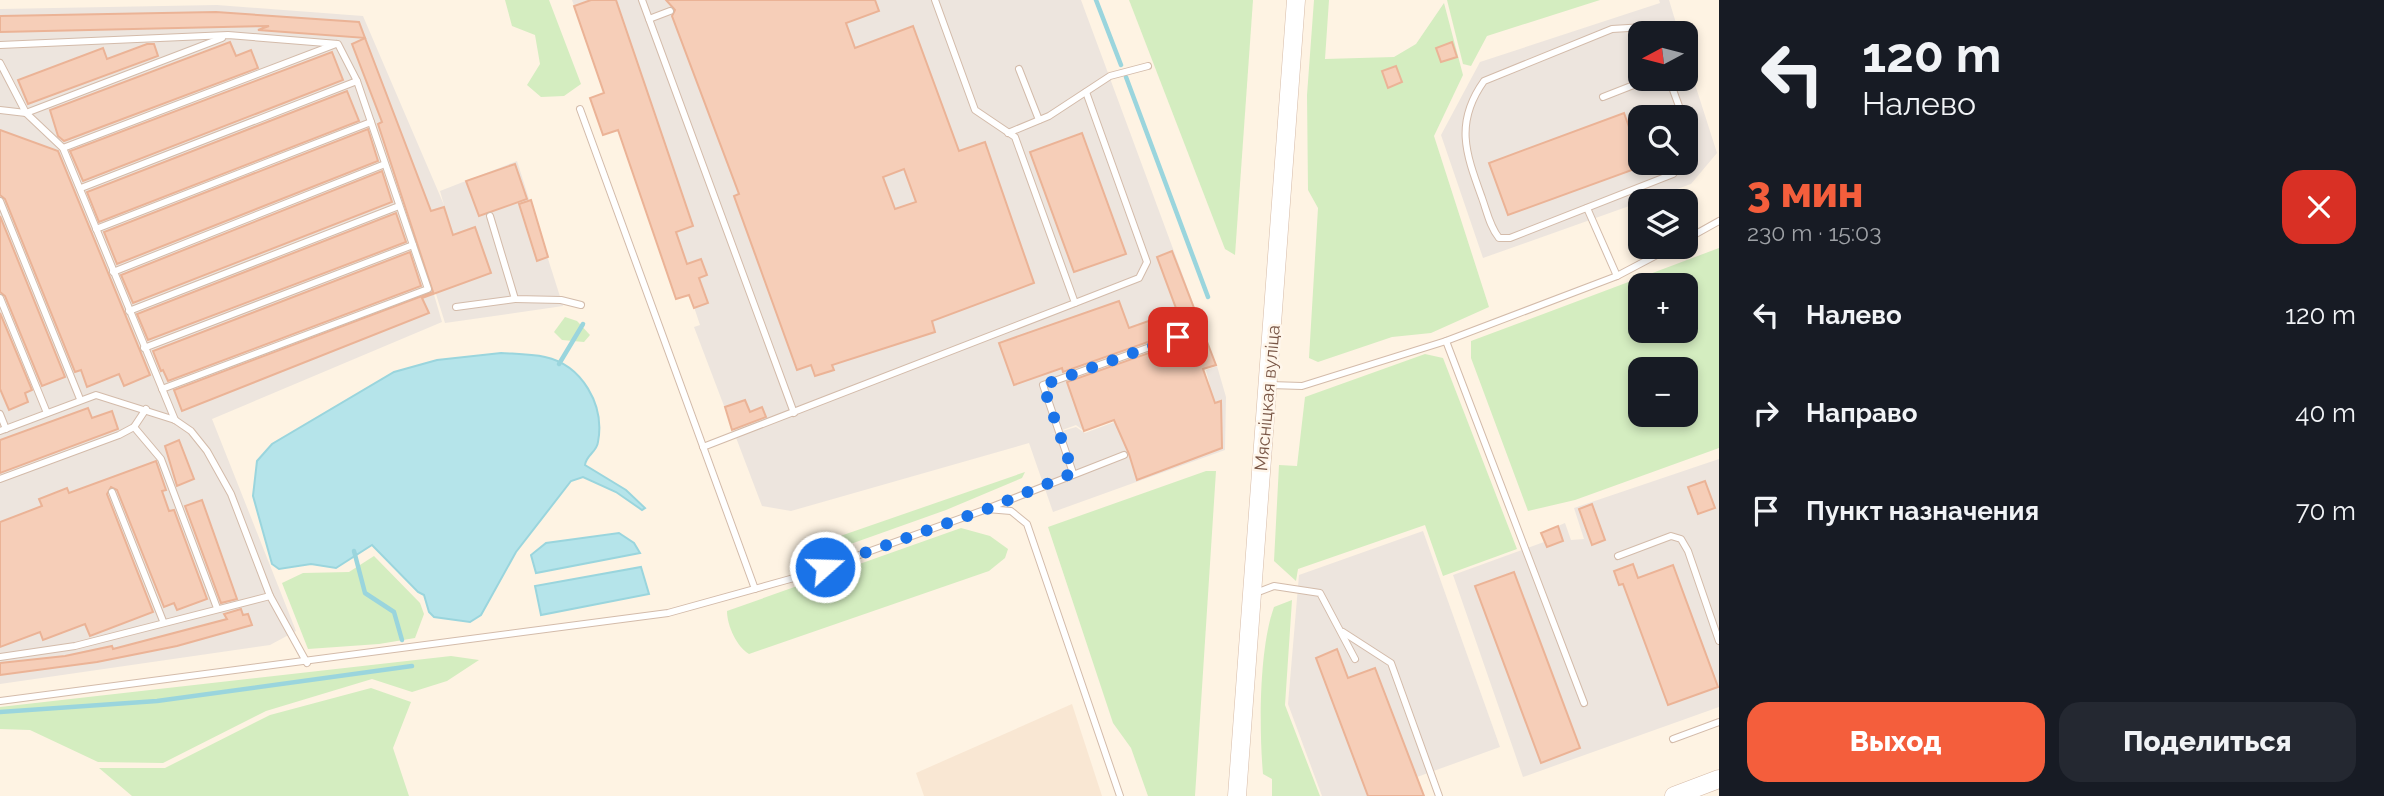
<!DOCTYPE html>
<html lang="ru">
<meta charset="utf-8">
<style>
:root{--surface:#171b24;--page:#242831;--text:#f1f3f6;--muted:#9ea1a6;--accent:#f45e3c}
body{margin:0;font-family:Raleway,sans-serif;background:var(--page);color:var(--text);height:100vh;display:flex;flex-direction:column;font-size:26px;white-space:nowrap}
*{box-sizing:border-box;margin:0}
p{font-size:23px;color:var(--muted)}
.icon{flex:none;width:38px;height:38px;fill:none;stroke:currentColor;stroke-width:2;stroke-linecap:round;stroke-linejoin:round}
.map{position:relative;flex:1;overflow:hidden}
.panel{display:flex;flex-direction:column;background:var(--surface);width:665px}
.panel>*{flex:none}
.banner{background:#171b24;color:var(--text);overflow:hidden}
.needle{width:46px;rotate:263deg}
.fabs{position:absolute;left:1628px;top:21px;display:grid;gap:14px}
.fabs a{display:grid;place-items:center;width:70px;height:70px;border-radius:14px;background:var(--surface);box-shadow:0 4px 10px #0003;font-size:35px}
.pin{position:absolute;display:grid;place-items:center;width:60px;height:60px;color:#fff;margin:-30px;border-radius:14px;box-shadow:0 4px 10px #0006}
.me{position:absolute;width:77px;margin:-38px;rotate:70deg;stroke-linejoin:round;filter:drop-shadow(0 0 5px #0008)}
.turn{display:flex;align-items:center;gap:24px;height:147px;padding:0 28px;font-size:32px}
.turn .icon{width:91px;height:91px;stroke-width:2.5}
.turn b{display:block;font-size:49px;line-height:60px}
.round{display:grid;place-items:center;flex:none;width:74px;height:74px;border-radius:21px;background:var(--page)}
.headline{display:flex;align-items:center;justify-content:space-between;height:119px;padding:0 28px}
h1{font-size:42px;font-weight:800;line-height:52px;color:var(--accent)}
.cta{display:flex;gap:14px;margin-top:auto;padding:14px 28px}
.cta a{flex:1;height:80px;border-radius:21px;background:var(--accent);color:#fff;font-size:28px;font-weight:800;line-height:80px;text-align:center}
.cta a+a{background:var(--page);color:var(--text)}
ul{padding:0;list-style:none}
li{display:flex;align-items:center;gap:21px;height:98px;padding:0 28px}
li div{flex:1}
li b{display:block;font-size:26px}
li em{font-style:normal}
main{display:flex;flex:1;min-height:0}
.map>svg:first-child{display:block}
.residential{fill:#f9e7d3}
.industrial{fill:#ede5de;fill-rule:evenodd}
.green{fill:#d4edc0;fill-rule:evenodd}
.water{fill:#b5e4ea;stroke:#9ad5dd;stroke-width:2}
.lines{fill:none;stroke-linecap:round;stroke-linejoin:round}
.stream{stroke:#9ad5dd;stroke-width:4.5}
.building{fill:#f6ceb8;stroke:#ebb396;stroke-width:2;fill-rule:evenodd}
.lane-casing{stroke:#d3bbaa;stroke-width:8}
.secondary-casing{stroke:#d6bba8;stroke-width:19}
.lane{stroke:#fff;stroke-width:6}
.secondary{stroke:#fff;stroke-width:18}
.route{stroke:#1a73e8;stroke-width:12;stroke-dasharray:0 21.6}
.labels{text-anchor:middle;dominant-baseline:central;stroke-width:5;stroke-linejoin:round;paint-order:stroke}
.street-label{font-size:18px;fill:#795646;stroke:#fff6eb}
</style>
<main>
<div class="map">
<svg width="1719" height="796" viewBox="0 0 1719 796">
<rect width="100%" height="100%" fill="#fef3e3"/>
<polygon class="residential" points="1072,704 1102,796 924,796 916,773"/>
<g class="industrial">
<polygon points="572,0 1081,0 1216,365 1203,369 1209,386 1084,431 1076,425 1049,435 1076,427 1085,433 1210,386 1206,370 1217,366 1226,397 1225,450 1053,512 1029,443 791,511 762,506 694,327 700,325 690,295 676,299 618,131 603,135 590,98 604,93"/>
<path d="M1659 0H1669L1679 33H1640V79H1685V53L1717 153 1691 184 1483 258 1441 135 1480 62 1660 3ZM1640 117H1685V163H1640Z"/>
<polygon points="217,5 363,16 444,205 440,191 517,161 563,306 445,323 412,217 435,208 411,216 442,322 212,419 296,631 270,645 0,684 0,9"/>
<polygon points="1719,459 1719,707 1523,777 1453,575 1544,542 1541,533 1565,523 1571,540 1584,539 1574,508"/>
<polygon points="1423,531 1500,747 1417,777 1424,796 1322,796 1288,704 1299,575"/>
</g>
<g class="green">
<polygon points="505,0 549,0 581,84 564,96 541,97 527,85 540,64 535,35 512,26"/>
<polygon points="1129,0 1253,0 1235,255 1225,249"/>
<path d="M1314 0H1329L1325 59 1394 57 1416 44 1444 3 1463 75 1434 136 1489 307 1431 333 1392 337 1318 362 1309 358 1318 208 1308 190 1307 95ZM1396 66 1402 82 1388 87 1382 71Z"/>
<polygon points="1447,0 1600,0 1487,36 1471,66 1463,64"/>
<path d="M1719 248V448L1575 500 1528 511 1471 358V341ZM1640 285H1685V331H1640ZM1640 369H1685V415H1640Z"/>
<polygon points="565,317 577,321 590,335 584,342 562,340 554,332"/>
<polygon points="1425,354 1443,358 1517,549 1443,576 1425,525 1298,569 1296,581 1274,561 1279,465 1297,466 1305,397"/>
<polygon points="1206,471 1216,471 1195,796 1148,796 1131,748 1113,723 1048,527"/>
<polygon points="1025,472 1022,478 946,510 800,562 795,557 797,551"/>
<path d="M961 528 990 536 1008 549 1005 558 989 571 749 654C737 647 727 626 727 611Z"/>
<polygon points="374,556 420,603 424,614 415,638 379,644 308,649 282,583 303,573 349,572"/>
<path d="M1292 600 1285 705 1320 796H1272V779L1263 774C1259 729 1259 649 1274 607Z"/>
<polygon points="451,656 479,660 447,681 412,692 372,679 266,711 163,763 98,762 30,730 0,729 0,707"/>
<polygon points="371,688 411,702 393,748 409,796 132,796 99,768 165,768 270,715"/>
</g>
<g class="water">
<path d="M501 353C516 354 531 354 545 357 582 365 605 405 598 442 597 452 586 455 585 465L626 490 645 508 642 510 616 492 583 477 571 481 516 552 481 615 470 622 434 617 429 612 424 595 418 592 372 545 336 568 311 564 279 569 272 564 253 496 257 461 272 444 394 372 437 360Z"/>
<polygon points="619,533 634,543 640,553 536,573 531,555 546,543"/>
<polygon points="641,567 649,594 541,615 535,586"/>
</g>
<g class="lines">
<g class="stream">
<polyline points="1096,0 1121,65"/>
<polyline points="1126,77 1208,297"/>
<polyline points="559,364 583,324"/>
<polyline points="354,551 365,593 394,612 402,640"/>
<polyline points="0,712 157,701 412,666"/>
</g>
</g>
<g class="building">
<polygon points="591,0 616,0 693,226 676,232 687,264 701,259 707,275 699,278 708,303 694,308 689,295 676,299 618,130 603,135 590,98 604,93 574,6"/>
<path d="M666 0H875L879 11 846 23 855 48 913 26 959 151 985 142 1034 283 932 321 935 332 832 365 834 370 815 376 811 365 797 370 734 196 739 194 672 16 675 10ZM904 169 916 202 895 209 883 177Z"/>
<polygon points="216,12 359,22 365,38 258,30 269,26 0,32 0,16"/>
<polygon points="365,38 431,211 444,207 453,235 475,227 491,273 422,298 429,313 182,411 174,390 433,292 378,124 382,122 352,44"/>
<polygon points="230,42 236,56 251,50 258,68 64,141 58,136 50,110"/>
<polygon points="1452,42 1457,57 1441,62 1436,48"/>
<polygon points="147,44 154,44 158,56 28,104 18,80 103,48 107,59"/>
<polygon points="332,52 343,80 83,181 70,151"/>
<polygon points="1396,66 1402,82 1388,88 1382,71"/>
<polygon points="347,91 359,121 99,222 87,192"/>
<polygon points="1624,113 1643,166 1508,215 1489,163"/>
<polygon points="368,129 378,161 117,264 104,232"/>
<polygon points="0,130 58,151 150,375 124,386 119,374 87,387 81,370 75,372 5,199 0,195"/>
<polygon points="1082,133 1126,254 1074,272 1030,152"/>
<polygon points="515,164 527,199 479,216 466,181"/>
<polygon points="382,171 392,202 133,303 121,275"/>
<polygon points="531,200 548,257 537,261 519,204"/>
<polygon points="396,213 406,242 148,340 137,314"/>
<polygon points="0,216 65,377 42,386 5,296 0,292"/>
<polygon points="1172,251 1216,365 1203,369 1215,403 1221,401 1222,448 1137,480 1129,454 1114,420 1084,431 1067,382 1180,342 1183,339 1182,333 1176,332 1063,372 1062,368 1014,385 999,343 1119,301 1129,328 1177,311 1157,257"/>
<polygon points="410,252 421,286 168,381 163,370 161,371 153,351"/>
<polygon points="0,313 32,390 25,393 28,402 9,410 0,389"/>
<polygon points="745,400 750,412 762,407 766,417 732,430 725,407"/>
<polygon points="88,408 92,418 112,411 118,429 0,473 0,440"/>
<polygon points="179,440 194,479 177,486 165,446"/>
<polygon points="156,461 166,490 162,491 169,511 174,510 207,599 177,610 174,603 164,607 117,490 111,487 107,494 153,612 90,636 85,624 43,640 40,632 0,647 0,522 42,506 39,499 67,488 69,493"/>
<polygon points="1705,481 1715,508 1698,514 1688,487"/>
<polygon points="202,500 237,599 221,603 185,506"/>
<polygon points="1592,504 1605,540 1592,545 1579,509"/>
<polygon points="1558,526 1563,541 1547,547 1541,533"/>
<polygon points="1633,564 1638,578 1673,565 1718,687 1668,705 1623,584 1619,585 1614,571"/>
<polygon points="1514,572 1580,748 1541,763 1475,586"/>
<polygon points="241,609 243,615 248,614 252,625 177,646 97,662 0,675 0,663 65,656 112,646 113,649 227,619 224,614"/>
<polygon points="1337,649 1348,678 1375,668 1424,796 1368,796 1316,658"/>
</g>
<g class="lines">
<defs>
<g id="lane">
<polyline points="642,0 794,413"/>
<polyline points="649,19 670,11"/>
<path d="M1650 33 1645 27 1612 29 1484 81C1454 123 1466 154 1482 198 1487 212 1490 227 1499 238H1510L1673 174 1682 163"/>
<polyline points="0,45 228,35 338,44 357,81 428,289 162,389"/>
<polyline points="0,63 26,113 63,148 175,420"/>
<polyline points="1019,69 1039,120"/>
<polyline points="1669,79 1683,117"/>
<polyline points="1603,97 1649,79"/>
<polyline points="580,109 755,589"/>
<polyline points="0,110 26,113 222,38"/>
<polyline points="1685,123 1689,143 1685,155"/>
<polyline points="1008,133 1049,116 1110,76 1148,66"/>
<polyline points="63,148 336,44"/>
<polyline points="81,188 357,81"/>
<polyline points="0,201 80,399"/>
<polyline points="1587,208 1617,276"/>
<polyline points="490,216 515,299 561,300 581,305"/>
<polyline points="96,229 371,122"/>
<polyline points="1685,240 1719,221"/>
<polyline points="113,272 385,164"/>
<polyline points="0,298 47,413"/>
<polyline points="1075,303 1139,278 1147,262 1086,92"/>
<polyline points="456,307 515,299"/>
<polyline points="129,311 399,206"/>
<polyline points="1446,341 1584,703"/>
<polyline points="144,348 413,245"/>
<polyline points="1270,385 1302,386 1446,341 1617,276 1672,247"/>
<polyline points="0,414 6,429"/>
<polyline points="134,427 161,459 217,608"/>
<polyline points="0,431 96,395 175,420 191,431 207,451 231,494 270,596 307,663"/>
<polyline points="703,447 1075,303 1015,137 975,110 935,0"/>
<polyline points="1073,473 1043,385 1178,337"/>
<polyline points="0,479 119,435 134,427 146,409"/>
<polyline points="112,492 163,621"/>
<polyline points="989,508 1124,455"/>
<polyline points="1618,556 1671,536 1681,539 1688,551 1719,641"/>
<polyline points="1253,594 1274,586 1320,593 1355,659"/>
<polyline points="1343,632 1391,663 1439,796"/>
<polyline points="0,657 75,646 270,596"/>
<polyline points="0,701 668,613 801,576 987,509 1011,511 1027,524 1120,796"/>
<polyline points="1673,739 1719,722"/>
</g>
<g id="secondary">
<polyline points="1237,796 1296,0"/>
<polyline points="1674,796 1719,779"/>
</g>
</defs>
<use href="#lane" class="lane-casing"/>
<use href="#secondary" class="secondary-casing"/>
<use href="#lane" class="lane"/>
<use href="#secondary" class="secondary"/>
</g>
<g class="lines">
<polyline class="route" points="825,567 987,509 1073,473 1043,385 1178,337"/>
</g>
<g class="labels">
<g class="street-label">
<text transform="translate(1267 398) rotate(-85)">Мясніцкая вуліца</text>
</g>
</g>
</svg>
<div class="fabs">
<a><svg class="needle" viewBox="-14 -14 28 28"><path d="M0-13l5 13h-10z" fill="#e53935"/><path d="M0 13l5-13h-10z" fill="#9ea1a6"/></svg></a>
<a><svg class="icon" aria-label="search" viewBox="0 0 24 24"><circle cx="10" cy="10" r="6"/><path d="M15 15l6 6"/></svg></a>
<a><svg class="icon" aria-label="layers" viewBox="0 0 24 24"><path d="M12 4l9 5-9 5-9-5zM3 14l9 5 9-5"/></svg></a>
<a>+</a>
<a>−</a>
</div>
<div class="pin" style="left:1178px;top:337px;background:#d93025"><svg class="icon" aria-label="arrive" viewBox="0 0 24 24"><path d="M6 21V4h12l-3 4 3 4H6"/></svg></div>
<svg class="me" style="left:825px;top:567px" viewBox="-20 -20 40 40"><circle r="17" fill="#1a73e8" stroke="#fff" stroke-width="3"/><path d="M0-11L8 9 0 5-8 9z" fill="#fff"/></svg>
</div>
<section class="panel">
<div class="banner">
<div class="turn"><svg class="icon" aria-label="left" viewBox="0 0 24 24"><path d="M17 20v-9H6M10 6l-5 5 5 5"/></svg><div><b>120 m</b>Налево</div></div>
</div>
<div class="headline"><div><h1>3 мин</h1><p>230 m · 15:03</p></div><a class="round" style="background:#d93025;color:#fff"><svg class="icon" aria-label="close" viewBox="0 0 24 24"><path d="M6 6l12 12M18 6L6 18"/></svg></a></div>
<ul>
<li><svg class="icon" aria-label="left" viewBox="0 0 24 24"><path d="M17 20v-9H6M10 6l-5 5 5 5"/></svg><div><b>Налево</b></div><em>120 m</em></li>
<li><svg class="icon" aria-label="right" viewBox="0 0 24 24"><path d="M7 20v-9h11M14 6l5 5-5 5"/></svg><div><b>Направо</b></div><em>40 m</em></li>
<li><svg class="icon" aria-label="arrive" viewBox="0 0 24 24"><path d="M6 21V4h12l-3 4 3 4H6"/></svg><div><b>Пункт назначения</b></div><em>70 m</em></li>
</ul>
<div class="cta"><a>Выход</a><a>Поделиться</a></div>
</section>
</main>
